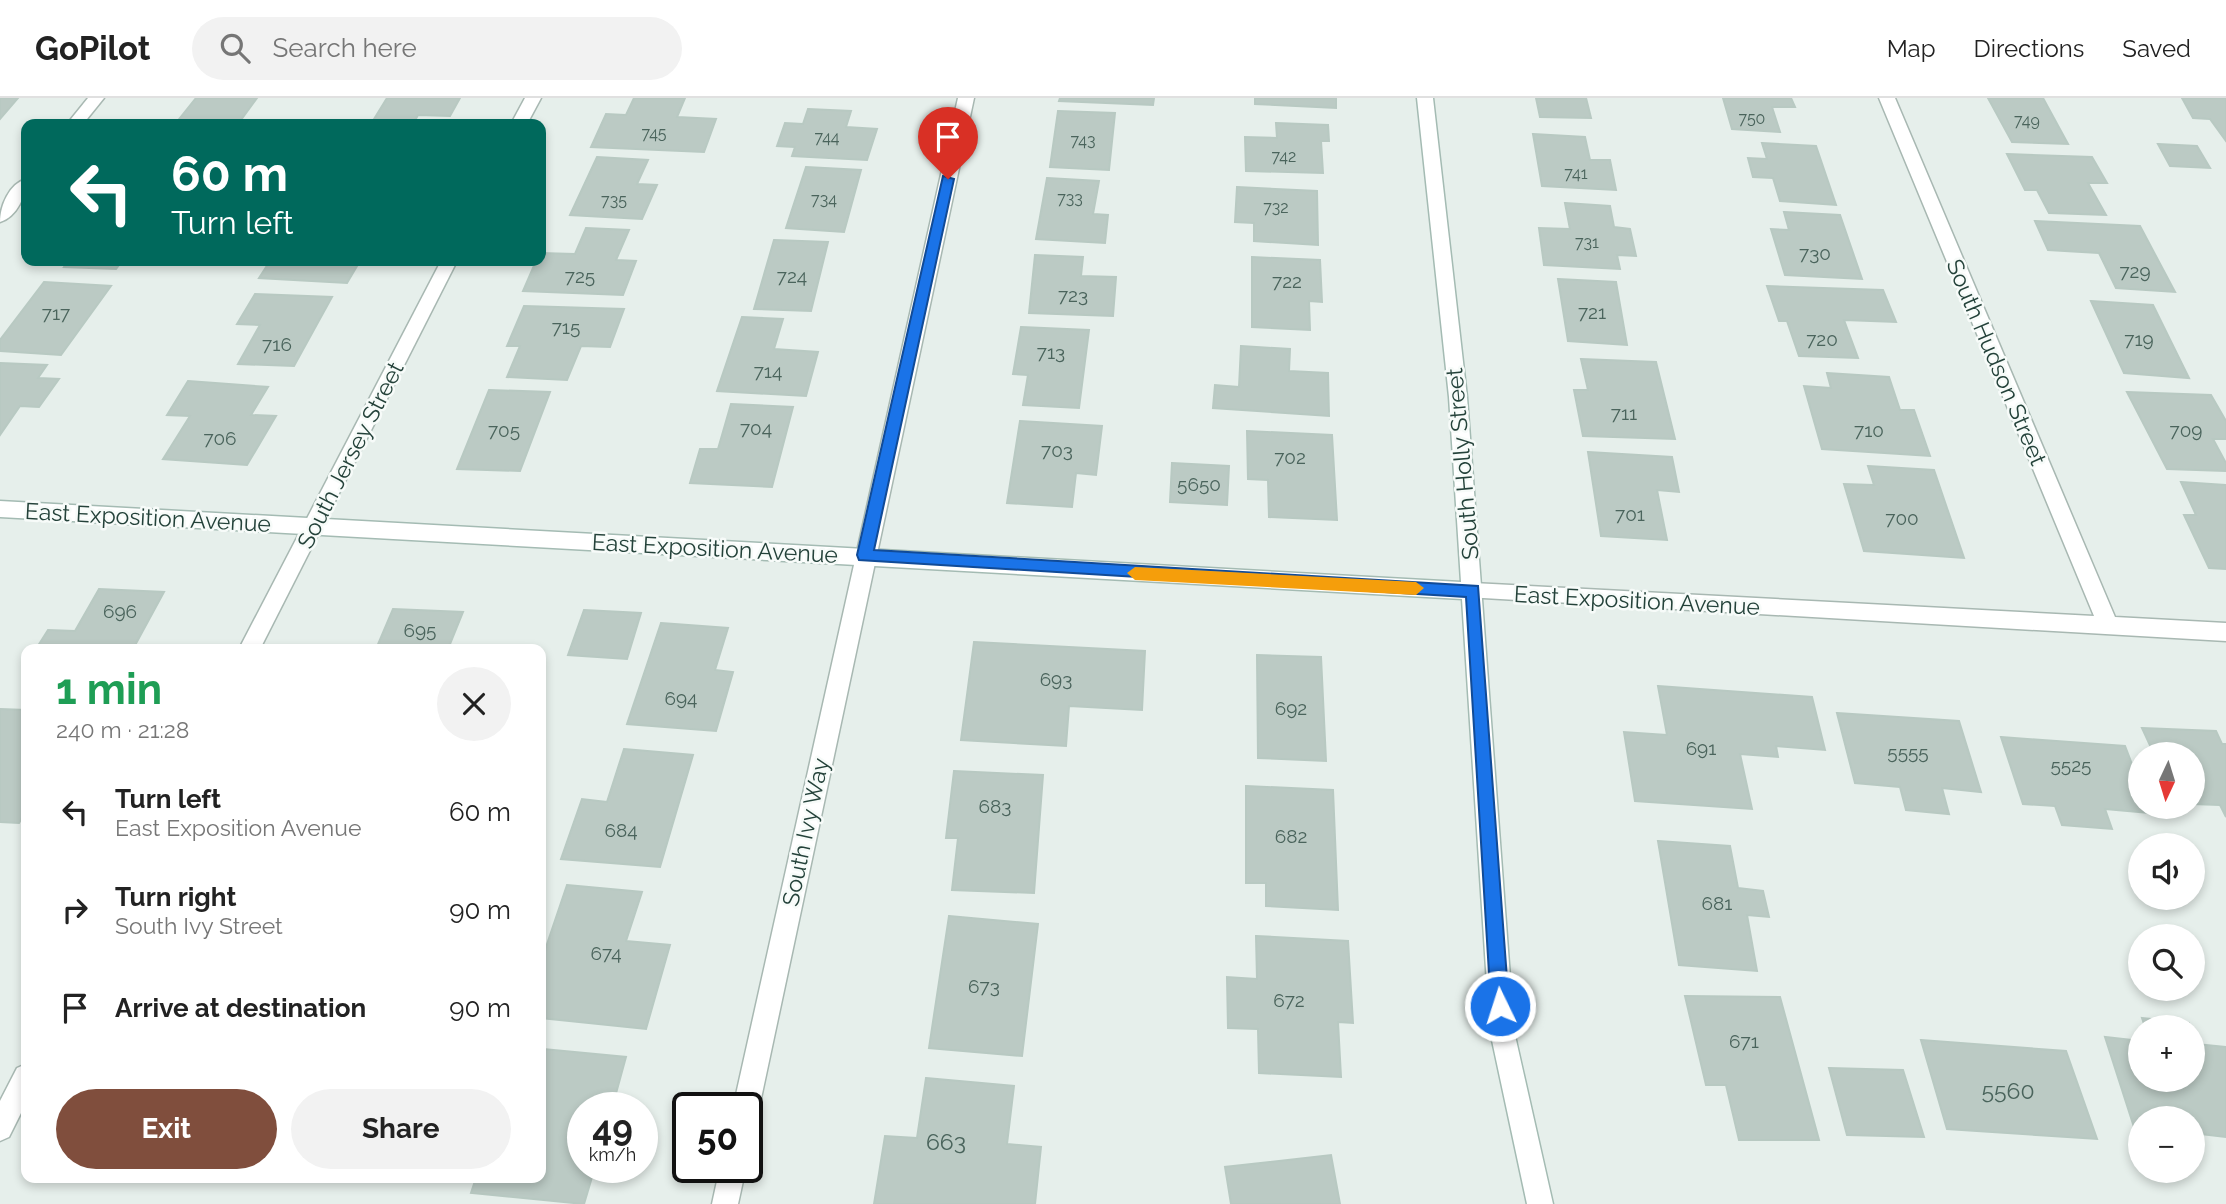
<!DOCTYPE html>
<meta charset="utf-8">
<style>
:root{--surface:#fff;--page:#f2f2f2;--text:#222;--muted:#767676;--line:#e0e0e0;--accent:#804e3d}
body{margin:0;font-family:Raleway,sans-serif;background:var(--page);color:var(--text);height:100vh;display:flex;flex-direction:column;font-size:26px;white-space:nowrap}
*{box-sizing:border-box;margin:0}
p{font-size:23px;color:var(--muted)}
.icon{flex:none;width:38px;height:38px;fill:none;stroke:currentColor;stroke-width:2;stroke-linecap:round;stroke-linejoin:round}
.map{position:relative;flex:1;overflow:hidden}
.drawer{position:absolute;left:21px;top:546px;width:525px;height:539px;display:flex;flex-direction:column;background:var(--surface);border-radius:14px;box-shadow:0 4px 10px #0003}
.drawer>*{flex:none}
.banner{position:absolute;left:21px;top:21px;width:525px;height:147px;border-radius:14px;box-shadow:0 4px 10px #0003;background:#00695c;color:#fff;overflow:hidden}
.needle{width:46px;rotate:184deg}
.tools{position:absolute;left:2128px;top:644px;display:grid;gap:14px}
.tools a{display:grid;place-items:center;width:77px;height:77px;border-radius:50%;background:var(--surface);box-shadow:0 4px 10px #0003;font-size:35px}
.speed{position:absolute;left:567px;top:994px;display:flex;gap:14px;font-size:35px;font-weight:700;text-align:center}
.speed>*{display:grid;place-content:center;width:91px;height:91px;border-radius:50%;background:var(--surface);box-shadow:0 4px 10px #0003;line-height:1}
.speed small{font-size:18px;font-weight:400}
.speed .limit{border:4px solid #111;border-radius:10px;background:#fff;color:#111}
.pin{position:absolute;display:grid;place-items:center;width:60px;height:60px;color:#fff;margin:-72px -30px;border-radius:50% 50% 50% 0;rotate:-45deg;box-shadow:0 0 7px #0007}
.pin .icon{rotate:45deg}
.me{position:absolute;width:77px;margin:-38px;rotate:356deg;stroke-linejoin:round;filter:drop-shadow(0 0 5px #0008)}
.turn{display:flex;align-items:center;gap:24px;height:147px;padding:0 35px;font-size:32px}
.turn .icon{width:91px;height:91px;stroke-width:2.5}
.turn b{display:block;font-size:49px;line-height:60px}
.round{display:grid;place-items:center;flex:none;width:74px;height:74px;border-radius:37px;background:var(--page)}
.head{display:flex;align-items:center;justify-content:space-between;height:119px;padding:0 35px}
h1{font-size:42px;font-weight:700;line-height:52px;color:#1e9e55}
.cta{display:flex;gap:14px;margin-top:auto;padding:14px 35px}
.cta a{flex:1;height:80px;border-radius:42px;background:var(--accent);color:#fff;font-size:28px;font-weight:700;line-height:80px;text-align:center}
.cta a+a{background:var(--page);color:var(--text)}
ul{padding:0;list-style:none}
li{display:flex;align-items:center;gap:21px;height:98px;padding:0 35px}
li div{flex:1}
li b{display:block;font-size:26px}
li em{font-style:normal}
header{display:flex;align-items:center;gap:42px;box-sizing:border-box;height:98px;padding:0 35px;background:var(--surface);border-bottom:2px solid var(--line)}
header strong{font-size:33px}
nav{display:flex;gap:38px;margin-inline-start:auto;font-size:24px}
.search{width:490px;height:63px;background:var(--page);display:flex;align-items:center;gap:18px;box-sizing:border-box;padding:0 24px;border-radius:38px;color:var(--muted);font-size:26px}
.map>svg:first-child{display:block}
.building{fill:#bbcac4;stroke:#b8c9c2;stroke-width:2}
.lines{fill:none;stroke-linecap:round;stroke-linejoin:round}
.street-casing{stroke:#a8b8b2;stroke-width:3}
.secondary-casing{stroke:#a4bbb3;stroke-width:3}
.street{fill:#fff;fill-rule:evenodd}
.secondary{fill:#fff;fill-rule:evenodd}
.route{fill:#1a73e8;stroke:#114b97;stroke-width:2}
.slow{fill:#f59e0b}
.labels{text-anchor:middle;dominant-baseline:central;stroke-width:5;stroke-linejoin:round;paint-order:stroke}
.far-number-label{font-size:16px;fill:#4a645c}
.number-label{font-size:19px;fill:#4a645c}
.street-label{font-size:23px;fill:#24423a;stroke:#f7fbf9}
.near-number-label{font-size:23px;fill:#4a645c}
</style>
<header>
<strong>GoPilot</strong>
<div class="search"><svg class="icon" aria-label="search" viewBox="0 0 24 24"><circle cx="10" cy="10" r="6"/><path d="M15 15l6 6"/></svg>Search here</div>
<nav><a>Map</a><a>Directions</a><a>Saved</a></nav>
</header>
<div class="map">
<svg width="2226" height="1106" viewBox="0 0 2226 1106">
<rect width="100%" height="100%" fill="#e6efeb"/>
<g class="building">
<polygon points="0,0 18,0 0,21"/>
<polygon points="196,0 257,0 238,26 176,25"/>
<polygon points="387,0 460,0 450,18 418,17 413,26 371,26"/>
<polygon points="634,0 685,0 677,19 716,21 704,54 591,49 606,16 626,17"/>
<polygon points="1060,0 1154,0 1153,7 1059,3"/>
<polygon points="1255,0 1336,0 1336,10 1255,6"/>
<polygon points="1536,0 1586,0 1591,20 1540,19"/>
<polygon points="1723,0 1791,0 1795,9 1772,9 1780,34 1732,31"/>
<polygon points="1988,0 2043,0 2068,46 2012,44"/>
<polygon points="2182,0 2226,0 2226,43 2210,21 2193,20"/>
<polygon points="808,11 851,13 846,29 877,31 867,62 792,58 795,49 777,48 785,25 803,26"/>
<polygon points="1058,13 1115,15 1109,72 1050,69"/>
<polygon points="1276,25 1328,27 1329,43 1321,43 1323,75 1246,73 1245,39 1277,40"/>
<polygon points="1533,36 1585,39 1590,62 1610,62 1616,92 1542,88"/>
<polygon points="1762,45 1816,48 1836,107 1780,103 1773,80 1753,79 1748,60 1767,61"/>
<polygon points="2158,46 2197,48 2210,70 2170,68"/>
<polygon points="2007,56 2092,59 2107,85 2088,85 2106,117 2049,115 2037,92 2025,92"/>
<polygon points="597,59 648,62 637,86 657,87 642,121 570,117"/>
<polygon points="806,69 861,72 844,134 786,130"/>
<polygon points="1047,80 1099,83 1093,116 1108,117 1105,145 1036,141"/>
<polygon points="1237,89 1317,93 1318,147 1254,143 1254,125 1235,124"/>
<polygon points="1565,105 1610,108 1614,129 1630,131 1636,158 1617,157 1620,171 1544,167 1539,130 1570,131"/>
<polygon points="1784,114 1840,117 1862,181 1785,177 1771,131 1789,132"/>
<polygon points="2035,123 2140,128 2175,194 2116,190 2099,155 2048,152"/>
<polygon points="586,130 629,132 616,162 636,163 623,197 523,193 536,163 541,163 541,155 575,156"/>
<polygon points="774,142 828,144 811,213 754,211"/>
<polygon points="1035,157 1083,159 1081,178 1116,179 1113,218 1029,215"/>
<polygon points="1252,159 1320,162 1322,204 1309,203 1310,232 1252,229"/>
<polygon points="68,163 122,163 116,171 64,169"/>
<polygon points="270,163 360,163 347,185 259,180"/>
<polygon points="1558,181 1616,184 1627,247 1568,243"/>
<polygon points="44,184 111,188 61,257 0,253 0,242"/>
<polygon points="1767,188 1883,192 1896,224 1844,222 1858,260 1799,258 1787,223 1779,223"/>
<polygon points="255,196 332,199 294,268 238,266 260,227 237,226"/>
<polygon points="2091,203 2153,207 2189,280 2124,275"/>
<polygon points="524,208 624,211 610,249 581,248 567,282 507,279 520,248 507,248"/>
<polygon points="742,219 783,221 774,251 818,254 806,298 717,293"/>
<polygon points="1021,229 1089,232 1079,310 1023,307 1028,277 1013,276"/>
<polygon points="1241,248 1290,251 1289,273 1328,275 1329,318 1213,310 1215,287 1239,289"/>
<polygon points="1581,261 1656,264 1675,341 1583,338 1574,292 1588,292"/>
<polygon points="0,265 47,267 38,280 59,281 39,309 20,308 0,337"/>
<polygon points="1827,275 1889,279 1900,312 1914,312 1930,358 1822,351 1804,288 1831,290"/>
<polygon points="188,283 268,289 251,317 276,318 247,367 163,361 190,318 167,317"/>
<polygon points="489,292 550,294 520,373 457,371"/>
<polygon points="2127,294 2211,297 2226,323 2226,341 2213,341 2226,365 2226,373 2167,371"/>
<polygon points="731,306 793,309 772,389 690,385 700,351 718,351"/>
<polygon points="1020,323 1102,328 1096,377 1076,375 1072,409 1007,405"/>
<polygon points="1247,333 1332,337 1337,422 1269,419 1268,382 1248,381"/>
<polygon points="1588,354 1672,359 1679,394 1657,392 1667,442 1601,438"/>
<polygon points="1172,365 1229,368 1227,407 1170,404"/>
<polygon points="1868,368 1934,372 1964,460 1864,453 1844,386 1874,387"/>
<polygon points="2181,384 2226,387 2226,471 2209,470 2184,417 2196,417"/>
<polygon points="99,491 164,494 133,551 36,551 48,532 75,533"/>
<polygon points="393,511 463,514 448,551 376,551"/>
<polygon points="584,512 641,515 627,561 568,557"/>
<polygon points="661,525 728,530 715,572 733,574 716,633 627,626"/>
<polygon points="974,544 1145,553 1142,612 1069,608 1066,648 961,642"/>
<polygon points="1257,557 1321,559 1326,663 1258,660"/>
<polygon points="1658,588 1812,599 1825,652 1776,648 1778,659 1740,656 1752,711 1635,703 1624,634 1667,637"/>
<polygon points="0,611 26,612 26,713 19,725 0,724"/>
<polygon points="1837,615 1959,623 1981,694 1942,690 1949,716 1906,712 1900,689 1855,685"/>
<polygon points="2142,630 2216,633 2222,646 2226,646 2226,719 2220,707 2193,706 2193,656 2154,656"/>
<polygon points="2001,639 2125,648 2140,687 2140,709 2149,709 2151,715 2105,711 2112,731 2062,727 2055,708 2023,706"/>
<polygon points="624,651 693,657 660,769 561,761 582,701 607,704"/>
<polygon points="954,673 1043,677 1034,795 952,792 958,740 946,740"/>
<polygon points="1246,688 1333,692 1338,812 1266,808 1266,785 1246,785"/>
<polygon points="1658,743 1730,748 1738,790 1763,793 1769,819 1747,817 1757,873 1679,867"/>
<polygon points="567,787 642,794 626,843 670,847 646,931 541,920 541,864"/>
<polygon points="949,818 1038,826 1022,958 929,950"/>
<polygon points="1256,838 1348,843 1353,925 1338,924 1341,979 1259,975 1258,931 1228,930 1227,879 1257,881"/>
<polygon points="1685,898 1780,899 1819,1042 1739,1042 1726,987 1706,987"/>
<polygon points="2142,920 2189,925 2190,929 2145,929"/>
<polygon points="2193,937 2196,946 2226,949 2226,1039 2193,1035 2193,1020 2140,1020 2140,1030 2134,1029 2105,939 2140,943 2140,982 2193,982"/>
<polygon points="1921,942 2066,953 2097,1041 1947,1031"/>
<polygon points="543,951 626,959 612,1010 583,1010 583,1069 595,1069 584,1106 471,1095 476,1080 541,1080 541,960"/>
<polygon points="1829,970 1903,972 1924,1039 1847,1037"/>
<polygon points="926,980 1014,988 1007,1046 1041,1049 1035,1106 874,1106 885,1038 917,1040"/>
<polygon points="1331,1057 1340,1106 1231,1106 1225,1069"/>
</g>
<g class="lines">
<defs>
<g id="street">
<polygon points="88,0 104,0 83,26 67,26"/>
<polygon points="525,0 541,0 527,26 511,26"/>
<polygon points="958,0 974,0 759,1010 755,1019 747,1022 747,1010 733,1010"/>
<polygon points="1879,0 1895,0 2115,519 2226,525 2226,543 1466,499 1463,493 1466,487 1473,485 2094,518"/>
<path d="M26 81C27 96 17 119 0 124 0 108 9 86 26 81Z"/>
<polygon points="441,163 457,163 260,551 239,551"/>
<polygon points="26,966 26,1005 9,1039 0,1043 0,1003 17,970"/>
<polygon points="720,1069 746,1069 738,1106 712,1106"/>
</g>
<polygon id="secondary" points="1417,0 1433,0 1467,299 1514,933 1553,1106 1527,1106 1490,933 1462,501 0,419 0,403 1461,484 1449,299"/>
</defs>
<use href="#street" class="street-casing"/>
<use href="#secondary" class="secondary-casing"/>
<use href="#street" class="street"/>
<use href="#secondary" class="secondary"/>
</g>
<polygon class="route" points="943,78 954,81 874,452 1478,488 1509,908 1507,914 1500,917 1493,914 1491,908 1466,499 859,462 857,457"/>
<polygon class="slow" points="1135,469 1416,484 1424,490 1416,497 1135,482 1127,475"/>
<g class="labels">
<g class="far-number-label">
<text x="1752" y="20">750</text>
<text x="2027" y="22">749</text>
<text x="654" y="35">745</text>
<text x="827" y="39">744</text>
<text x="1083" y="42">743</text>
<text x="1284" y="58">742</text>
<text x="1576" y="75">741</text>
<text x="1070" y="100">733</text>
<text x="824" y="101">734</text>
<text x="614" y="102">735</text>
<text x="1276" y="109">732</text>
<text x="1587" y="144">731</text>
</g>
<g class="number-label">
<text x="1815" y="155">730</text>
<text x="2135" y="173">729</text>
<text x="580" y="178">725</text>
<text x="792" y="178">724</text>
<text x="1287" y="183">722</text>
<text x="1073" y="197">723</text>
<text x="1592" y="214">721</text>
<text x="56" y="215">717</text>
<text x="566" y="229">715</text>
<text x="1822" y="241">720</text>
<text x="2139" y="241">719</text>
<text x="277" y="246">716</text>
<text x="1051" y="254">713</text>
<text x="768" y="273">714</text>
<text x="1624" y="315">711</text>
<text x="756" y="330">704</text>
<text x="504" y="332">705</text>
<text x="1869" y="332">710</text>
<text x="2186" y="332">709</text>
<text x="220" y="340">706</text>
<text x="1057" y="352">703</text>
<text x="1290" y="359">702</text>
<text x="1199" y="386">5650</text>
<text x="1630" y="416">701</text>
<text x="1902" y="420">700</text>
<text x="120" y="513">696</text>
<text x="420" y="532">695</text>
<text x="1056" y="581">693</text>
<text x="681" y="600">694</text>
<text x="1291" y="610">692</text>
<text x="1701" y="650">691</text>
<text x="1908" y="654">5555</text>
<text x="2071" y="667">5525</text>
<text x="995" y="708">683</text>
<text x="621" y="732">684</text>
<text x="1291" y="738">682</text>
<text x="1717" y="805">681</text>
<text x="606" y="855">674</text>
<text x="984" y="888">673</text>
<text x="1289" y="902">672</text>
<text x="1744" y="943">671</text>
</g>
<g class="street-label">
<text transform="translate(1997 264) rotate(67)">South Hudson Street</text>
<text transform="translate(350 357) rotate(-63)">South Jersey Street</text>
<text transform="translate(1462 366) rotate(-95)">South Holly Street</text>
<text transform="translate(148 419) rotate(3)">East Exposition Avenue</text>
<text transform="translate(715 450) rotate(3)">East Exposition Avenue</text>
<text transform="translate(1637 502) rotate(3)">East Exposition Avenue</text>
<text transform="translate(805 734) rotate(-78)">South Ivy Way</text>
</g>
<g class="near-number-label">
<text x="2008" y="992">5560</text>
<text x="946" y="1043">663</text>
</g>
</g>
</svg>
<div class="tools">
<a><svg class="needle" viewBox="-14 -14 28 28"><path d="M0-13l5 13h-10z" fill="#e53935"/><path d="M0 13l5-13h-10z" fill="#767676"/></svg></a>
<a><svg class="icon" aria-label="sound" viewBox="0 0 24 24"><path d="M4 9h4l5-4v14l-5-4H4zM17 9q2 3 0 6"/></svg></a>
<a><svg class="icon" aria-label="search" viewBox="0 0 24 24"><circle cx="10" cy="10" r="6"/><path d="M15 15l6 6"/></svg></a>
<a>+</a>
<a>−</a>
</div>
<div class="speed"><div>49<small>km/h</small></div><div class="limit">50</div></div>
<div class="pin" style="left:948px;top:81px;background:#d93025"><svg class="icon" aria-label="arrive" viewBox="0 0 24 24"><path d="M6 21V4h12l-3 4 3 4H6"/></svg></div>
<svg class="me" style="left:1500px;top:908px" viewBox="-20 -20 40 40"><circle r="17" fill="#1a73e8" stroke="#fff" stroke-width="3"/><path d="M0-11L8 9 0 5-8 9z" fill="#fff"/></svg>
<div class="banner">
<div class="turn"><svg class="icon" aria-label="left" viewBox="0 0 24 24"><path d="M17 20v-9H6M10 6l-5 5 5 5"/></svg><div><b>60 m</b>Turn left</div></div>
</div>
<section class="drawer">
<div class="head"><div><h1>1 min</h1><p>240 m · 21:28</p></div><a class="round"><svg class="icon" aria-label="close" viewBox="0 0 24 24"><path d="M6 6l12 12M18 6L6 18"/></svg></a></div>
<ul>
<li><svg class="icon" aria-label="left" viewBox="0 0 24 24"><path d="M17 20v-9H6M10 6l-5 5 5 5"/></svg><div><b>Turn left</b><p>East Exposition Avenue</p></div><em>60 m</em></li>
<li><svg class="icon" aria-label="right" viewBox="0 0 24 24"><path d="M7 20v-9h11M14 6l5 5-5 5"/></svg><div><b>Turn right</b><p>South Ivy Street</p></div><em>90 m</em></li>
<li><svg class="icon" aria-label="arrive" viewBox="0 0 24 24"><path d="M6 21V4h12l-3 4 3 4H6"/></svg><div><b>Arrive at destination</b></div><em>90 m</em></li>
</ul>
<div class="cta"><a>Exit</a><a>Share</a></div>
</section>
</div>
